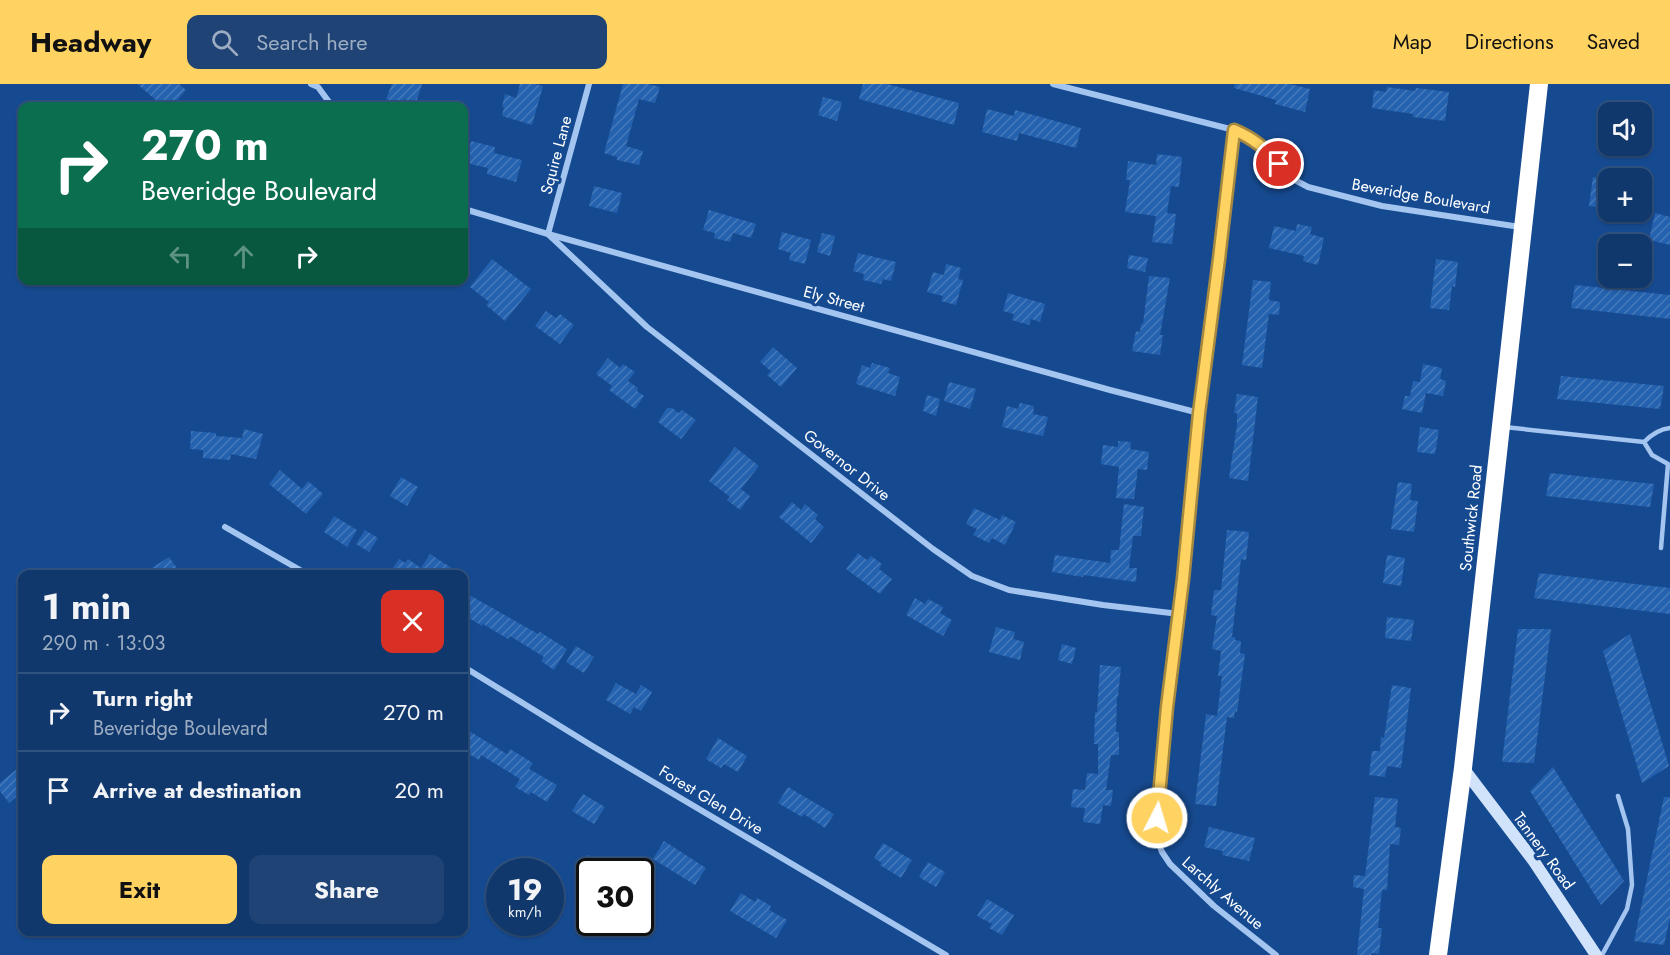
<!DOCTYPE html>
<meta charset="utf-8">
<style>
:root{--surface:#10386c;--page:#1e4374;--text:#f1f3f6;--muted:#9cacc2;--line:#30527f;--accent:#ffd362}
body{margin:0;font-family:Jost,sans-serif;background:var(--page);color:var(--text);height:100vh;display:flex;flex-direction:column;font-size:22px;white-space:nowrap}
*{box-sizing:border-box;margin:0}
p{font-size:20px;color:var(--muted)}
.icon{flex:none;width:33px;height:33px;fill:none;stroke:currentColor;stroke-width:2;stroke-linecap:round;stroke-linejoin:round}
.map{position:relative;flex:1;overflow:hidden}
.drawer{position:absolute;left:18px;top:486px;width:450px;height:366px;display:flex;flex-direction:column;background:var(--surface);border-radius:12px;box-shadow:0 2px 4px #0004,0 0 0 2px var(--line)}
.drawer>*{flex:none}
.top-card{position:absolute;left:18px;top:18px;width:450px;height:183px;border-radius:12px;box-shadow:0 2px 4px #0004,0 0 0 2px var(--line);background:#0b6e4f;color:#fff;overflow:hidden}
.tools{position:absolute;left:1598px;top:18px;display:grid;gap:12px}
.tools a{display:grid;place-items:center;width:54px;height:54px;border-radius:12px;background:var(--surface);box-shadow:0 2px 4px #0004,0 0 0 2px var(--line);font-size:30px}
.speed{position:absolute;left:486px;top:774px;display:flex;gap:12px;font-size:30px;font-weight:700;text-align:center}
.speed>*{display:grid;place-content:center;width:78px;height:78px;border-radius:50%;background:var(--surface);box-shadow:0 2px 4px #0004,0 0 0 2px var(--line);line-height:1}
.speed small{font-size:15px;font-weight:400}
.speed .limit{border:3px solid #111;border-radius:9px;background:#fff;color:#111}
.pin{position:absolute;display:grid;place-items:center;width:51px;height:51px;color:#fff;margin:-26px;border:3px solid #fff;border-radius:50%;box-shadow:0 2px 6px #0007}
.me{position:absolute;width:66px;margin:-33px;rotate:5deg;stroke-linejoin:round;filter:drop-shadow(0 0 4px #0008)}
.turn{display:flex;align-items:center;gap:21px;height:126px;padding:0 24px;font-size:27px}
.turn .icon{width:78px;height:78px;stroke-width:2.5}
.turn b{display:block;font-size:42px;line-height:51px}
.lanes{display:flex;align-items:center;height:57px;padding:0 24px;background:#0003;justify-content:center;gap:30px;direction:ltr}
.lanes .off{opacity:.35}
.round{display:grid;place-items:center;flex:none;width:63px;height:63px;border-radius:12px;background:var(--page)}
.headline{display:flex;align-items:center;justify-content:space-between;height:102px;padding:0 24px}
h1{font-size:36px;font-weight:700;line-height:45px}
.primary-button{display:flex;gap:12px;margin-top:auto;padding:12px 24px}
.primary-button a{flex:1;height:69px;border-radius:12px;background:var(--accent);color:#111;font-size:24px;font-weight:700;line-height:69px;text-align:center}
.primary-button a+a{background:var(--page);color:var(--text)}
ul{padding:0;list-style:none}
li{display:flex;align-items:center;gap:18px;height:78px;padding:0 24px;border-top:2px solid var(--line)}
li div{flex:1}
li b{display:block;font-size:22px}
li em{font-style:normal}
header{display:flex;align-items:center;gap:36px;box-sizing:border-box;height:84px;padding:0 30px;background:var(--accent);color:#111}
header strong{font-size:28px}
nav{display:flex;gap:33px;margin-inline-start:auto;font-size:21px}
.search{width:420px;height:54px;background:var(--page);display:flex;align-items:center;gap:15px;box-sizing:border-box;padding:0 21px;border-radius:12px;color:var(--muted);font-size:22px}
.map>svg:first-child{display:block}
.building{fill:url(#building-hatch)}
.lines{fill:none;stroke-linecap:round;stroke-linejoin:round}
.lane{stroke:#a3c5f0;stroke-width:4.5}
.street{stroke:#a3c5f0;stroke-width:6}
.secondary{stroke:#d1e3fb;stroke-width:12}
.highway{stroke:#fff;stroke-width:18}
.route-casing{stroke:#a68940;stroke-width:15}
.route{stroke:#ffd362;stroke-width:10}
.labels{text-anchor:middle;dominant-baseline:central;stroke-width:6;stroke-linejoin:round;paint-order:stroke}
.street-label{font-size:16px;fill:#fff;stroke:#164a90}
</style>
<header>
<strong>Headway</strong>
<div class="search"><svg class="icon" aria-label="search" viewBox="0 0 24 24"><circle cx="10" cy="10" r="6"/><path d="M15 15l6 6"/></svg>Search here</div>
<nav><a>Map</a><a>Directions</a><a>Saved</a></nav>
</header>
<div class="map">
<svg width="1670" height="871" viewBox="0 0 1670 871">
<defs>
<pattern id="building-hatch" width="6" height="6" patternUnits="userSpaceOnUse" patternTransform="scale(1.5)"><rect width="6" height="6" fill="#2461ae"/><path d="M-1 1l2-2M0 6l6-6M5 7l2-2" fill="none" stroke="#4579ba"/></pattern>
</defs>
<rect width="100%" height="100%" fill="#164a90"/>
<g class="building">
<polygon points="137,0 179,0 186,6 172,22 163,22"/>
<polygon points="392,0 422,0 416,19 404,15 402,21 386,15"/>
<polygon points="520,0 535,0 543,2 532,41 502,32 504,23 502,23 505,10 516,14"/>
<polygon points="623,0 648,0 660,3 655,19 639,15 626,62 643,67 639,81 617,76 617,73 604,69"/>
<polygon points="863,0 887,0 959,19 954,41 859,15"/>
<polygon points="1235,0 1290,0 1310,5 1305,28 1275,20 1276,16 1234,4"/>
<polygon points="1387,3 1415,7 1416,4 1449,8 1445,37 1413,33 1413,30 1372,24 1374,6 1386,8"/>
<polygon points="823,13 842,18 837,37 818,31"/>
<polygon points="987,25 1014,32 1015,26 1081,44 1076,64 1019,49 1017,57 982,48"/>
<polygon points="471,57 495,63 494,69 522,76 516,98 487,90 488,84 466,79"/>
<polygon points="1157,70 1182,73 1179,103 1171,102 1167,129 1176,130 1172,160 1152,158 1156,132 1125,128 1130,96 1126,96 1128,77 1156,81"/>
<polygon points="1593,93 1608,95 1608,124 1589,122"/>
<polygon points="594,102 622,109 617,129 589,122"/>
<polygon points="709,126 756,140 751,154 733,149 730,158 714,154 715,149 703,146"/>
<polygon points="1655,129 1670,133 1670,161 1649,156"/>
<polygon points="1297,140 1312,143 1310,150 1324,154 1318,181 1303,177 1304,172 1269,164 1274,142 1296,147"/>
<polygon points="782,148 811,156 805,180 789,176 791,169 778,165"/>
<polygon points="822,149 835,152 830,172 817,168"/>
<polygon points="858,169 896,178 891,197 883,195 881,200 863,196 864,190 853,187"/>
<polygon points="1129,171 1148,174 1145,188 1127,184"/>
<polygon points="492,175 531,205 505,237 486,221 489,218 470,203"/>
<polygon points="1436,175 1458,178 1455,203 1452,202 1449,226 1430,224"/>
<polygon points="946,180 961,184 958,195 963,196 956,221 941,217 943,212 927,208 933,188 944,191"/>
<polygon points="1149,192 1170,194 1160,251 1163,251 1160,271 1132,267 1136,247 1140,248 1141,240 1143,240"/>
<polygon points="1253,196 1271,198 1269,216 1280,218 1279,231 1269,230 1262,284 1242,281"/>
<polygon points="1575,201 1670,211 1670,235 1571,224"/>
<polygon points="1008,209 1045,220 1040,238 1031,235 1029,241 1012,236 1014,230 1003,227"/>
<polygon points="546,227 556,234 560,230 574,241 560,260 535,242"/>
<polygon points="773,263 797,284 781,303 767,291 771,287 760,278"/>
<polygon points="608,274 620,284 623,280 635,288 628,297 638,304 637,307 644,312 635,325 609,306 612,302 596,290"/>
<polygon points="872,279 890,284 888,289 900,293 895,312 856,300 862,281 870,284"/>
<polygon points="1423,280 1442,284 1440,295 1446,297 1443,312 1426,309 1422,329 1402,325 1405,312 1410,312 1413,297 1420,298"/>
<polygon points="1561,292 1664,302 1660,325 1557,315"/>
<polygon points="949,298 976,305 970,325 944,317"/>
<polygon points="1237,310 1258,313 1248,397 1229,394 1237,341 1237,329 1234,329"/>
<polygon points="927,311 940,315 936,332 923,327"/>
<polygon points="1020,319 1034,322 1033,330 1048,333 1043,352 1002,343 1007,322 1018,325"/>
<polygon points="667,324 672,324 679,329 682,326 696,336 681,355 658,338"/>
<polygon points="1420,343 1439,346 1435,370 1417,368"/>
<polygon points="244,345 263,350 256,375 231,370 230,376 203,374 203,366 190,365 191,347 216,349 216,352 242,354"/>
<polygon points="1118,357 1131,358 1130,365 1149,368 1147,386 1138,385 1134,415 1116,414 1119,383 1101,380 1103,361 1118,363"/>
<polygon points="735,363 759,382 741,405 750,412 740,426 727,416 730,413 709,397"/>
<polygon points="280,386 302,405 308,397 323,410 306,430 269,400"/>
<polygon points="1550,389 1654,400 1650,423 1546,412"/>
<polygon points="401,393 418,403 407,422 390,412"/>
<polygon points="1398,398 1412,400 1410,416 1418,417 1414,448 1391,445"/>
<polygon points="792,418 801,426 805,420 818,431 815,435 824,443 811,459 779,433"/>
<polygon points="1124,420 1144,423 1141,452 1133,452 1129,484 1137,484 1136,498 1083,491 1083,493 1052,488 1055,471 1110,479 1111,466 1119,466"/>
<polygon points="974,424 1000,436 1002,431 1016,438 1005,461 992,454 989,459 973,451 977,445 966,440"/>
<polygon points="334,432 357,446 347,463 324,448"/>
<polygon points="365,446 378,454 369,468 356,460"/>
<polygon points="1227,446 1249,448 1246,476 1241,475 1232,553 1235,553 1235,556 1241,557 1240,569 1245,570 1237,628 1235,627 1234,634 1219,632 1227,633 1216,722 1195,720 1206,630 1217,632 1222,592 1218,592 1221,567 1212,565 1217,532 1211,531 1214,506 1221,506"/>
<polygon points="858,469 867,476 871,472 882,480 879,485 892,495 880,510 846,485"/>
<polygon points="430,470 461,490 389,490 399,475 405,479 408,475 421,484"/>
<polygon points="1387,471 1405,474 1401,502 1383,499"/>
<polygon points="169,473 181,490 142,490"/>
<polygon points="1539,489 1670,504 1670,530 1534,514"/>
<polygon points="464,508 538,550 540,548 567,565 554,586 541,577 544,573 510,552 508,555 483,540 482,542 464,531"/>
<polygon points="915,514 925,520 928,515 943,523 940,529 952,536 943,552 906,531"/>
<polygon points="1387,533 1414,536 1411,557 1385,554"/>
<polygon points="996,543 1015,548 1013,555 1024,558 1020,576 989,568"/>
<polygon points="1518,545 1551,545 1534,679 1502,678"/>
<polygon points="1630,550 1669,682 1642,699 1603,567"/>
<polygon points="1062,560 1076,564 1072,580 1058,576"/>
<polygon points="576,562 594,573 584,589 566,578"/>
<polygon points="1100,581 1121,583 1118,613 1117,613 1116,648 1119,648 1119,671 1111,671 1106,706 1113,706 1111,722 1103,721 1100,740 1083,738 1085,724 1071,723 1073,705 1085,706 1087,689 1098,690 1098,660 1094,660 1095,628 1097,628"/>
<polygon points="616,599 636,610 641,601 652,608 641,627 634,623 630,630 606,616"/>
<polygon points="1392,601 1411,604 1401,684 1387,682 1385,693 1369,691 1372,667 1380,667 1381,653 1384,654"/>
<polygon points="464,644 507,670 510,665 533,679 529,685 557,701 547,718 531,708 529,711 515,703 520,695 481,671 479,676 464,667"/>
<polygon points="718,654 747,672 738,688 724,680 721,684 706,675"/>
<polygon points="22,681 22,708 9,719 0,707 0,699"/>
<polygon points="1553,683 1624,797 1601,821 1530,707"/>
<polygon points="788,703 834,730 825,744 804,730 802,733 778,719"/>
<polygon points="583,710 605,723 594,740 572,727"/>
<polygon points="1375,713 1398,715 1395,743 1401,744 1399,761 1390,760 1387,806 1382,806 1378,844 1382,844 1379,870 1371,869 1371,871 1357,871 1364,805 1353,803 1354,791 1365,792"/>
<polygon points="1664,713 1670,713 1670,834 1664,861 1634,857"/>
<polygon points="1209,743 1255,754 1249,777 1222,771 1223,767 1204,763"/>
<polygon points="664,757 706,784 695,801 653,775"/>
<polygon points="883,759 912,776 901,794 880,781 882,779 874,774"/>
<polygon points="588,771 601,778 596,788 579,788"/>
<polygon points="928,778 945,788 936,803 919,793"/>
<polygon points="741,809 755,818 757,814 771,822 769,826 787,836 776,854 730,827"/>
<polygon points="987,815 1014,831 1002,851 989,844 992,840 977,832"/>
</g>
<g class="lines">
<g class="lane">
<polyline points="1504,343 1644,358 1652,371 1668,380 1661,464"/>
<path d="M1644 358C1651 351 1660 345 1670 344"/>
<polyline points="1602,871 1627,825 1632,801 1628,745 1618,712"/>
</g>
<g class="street">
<polyline points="311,0 318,3 332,22"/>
<polyline points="589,0 548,150 647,243 933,465 972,492 1009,506 1103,521 1179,530"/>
<polyline points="1053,0 1234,46 1249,52 1263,64 1293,95 1308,103 1382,122 1520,143"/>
<polyline points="1234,46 1219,175 1199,329 1183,495 1157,721 1157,755 1162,768 1170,780 1214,822 1276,871"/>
<polyline points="464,125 548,150 1110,306 1199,329"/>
<polyline points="225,443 307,490"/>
<polyline points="464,583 594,663 946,871"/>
</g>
<polyline class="secondary" points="1463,684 1533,776 1596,871"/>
<polyline class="highway" points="1438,871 1463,684 1539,0"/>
</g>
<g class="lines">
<defs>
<path id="route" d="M1157 734 1167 623 1183 495 1199 329 1219 175 1234 46C1255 55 1264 64 1279 80"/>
</defs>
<use href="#route" class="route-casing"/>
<use href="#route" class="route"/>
</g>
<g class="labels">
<g class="street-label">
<text transform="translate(556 71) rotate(-75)">Squire Lane</text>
<text transform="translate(1421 112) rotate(10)">Beveridge Boulevard</text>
<text transform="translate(834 215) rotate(15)">Ely Street</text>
<text transform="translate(847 381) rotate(38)">Governor Drive</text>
<text transform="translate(1471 434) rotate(-84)">Southwick Road</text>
<text transform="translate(711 716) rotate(31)">Forest Glen Drive</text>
<text transform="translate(1544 767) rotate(54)">Tannery Road</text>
<text transform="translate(1223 809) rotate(41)">Larchly Avenue</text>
</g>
</g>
</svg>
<div class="tools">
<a><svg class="icon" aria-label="sound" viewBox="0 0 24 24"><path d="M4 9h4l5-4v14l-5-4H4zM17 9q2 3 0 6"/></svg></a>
<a>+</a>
<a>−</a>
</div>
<div class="speed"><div>19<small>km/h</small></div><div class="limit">30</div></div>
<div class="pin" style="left:1279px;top:80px;background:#d93025"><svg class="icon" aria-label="arrive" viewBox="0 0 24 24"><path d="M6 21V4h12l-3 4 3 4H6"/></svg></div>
<svg class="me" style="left:1157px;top:734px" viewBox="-20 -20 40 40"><circle r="17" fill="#ffd362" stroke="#fff" stroke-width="3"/><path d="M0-11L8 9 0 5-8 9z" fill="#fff"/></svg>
<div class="top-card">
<div class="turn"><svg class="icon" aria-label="right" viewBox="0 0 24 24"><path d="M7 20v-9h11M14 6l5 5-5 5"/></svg><div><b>270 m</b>Beveridge Boulevard</div></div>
<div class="lanes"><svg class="icon off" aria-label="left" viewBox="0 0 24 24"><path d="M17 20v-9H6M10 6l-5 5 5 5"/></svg><svg class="icon off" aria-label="ahead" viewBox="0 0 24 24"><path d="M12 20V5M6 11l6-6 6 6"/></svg><svg class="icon" aria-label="right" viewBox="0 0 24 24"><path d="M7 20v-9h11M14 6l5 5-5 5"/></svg></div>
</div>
<section class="drawer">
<div class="headline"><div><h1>1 min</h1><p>290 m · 13:03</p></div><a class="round" style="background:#d93025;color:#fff"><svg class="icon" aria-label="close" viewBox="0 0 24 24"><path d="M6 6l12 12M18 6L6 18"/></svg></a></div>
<ul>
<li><svg class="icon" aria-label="right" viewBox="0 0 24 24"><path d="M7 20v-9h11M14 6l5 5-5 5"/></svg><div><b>Turn right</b><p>Beveridge Boulevard</p></div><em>270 m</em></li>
<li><svg class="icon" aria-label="arrive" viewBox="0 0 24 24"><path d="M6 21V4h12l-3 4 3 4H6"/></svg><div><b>Arrive at destination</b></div><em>20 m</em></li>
</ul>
<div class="primary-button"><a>Exit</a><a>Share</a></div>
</section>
</div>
